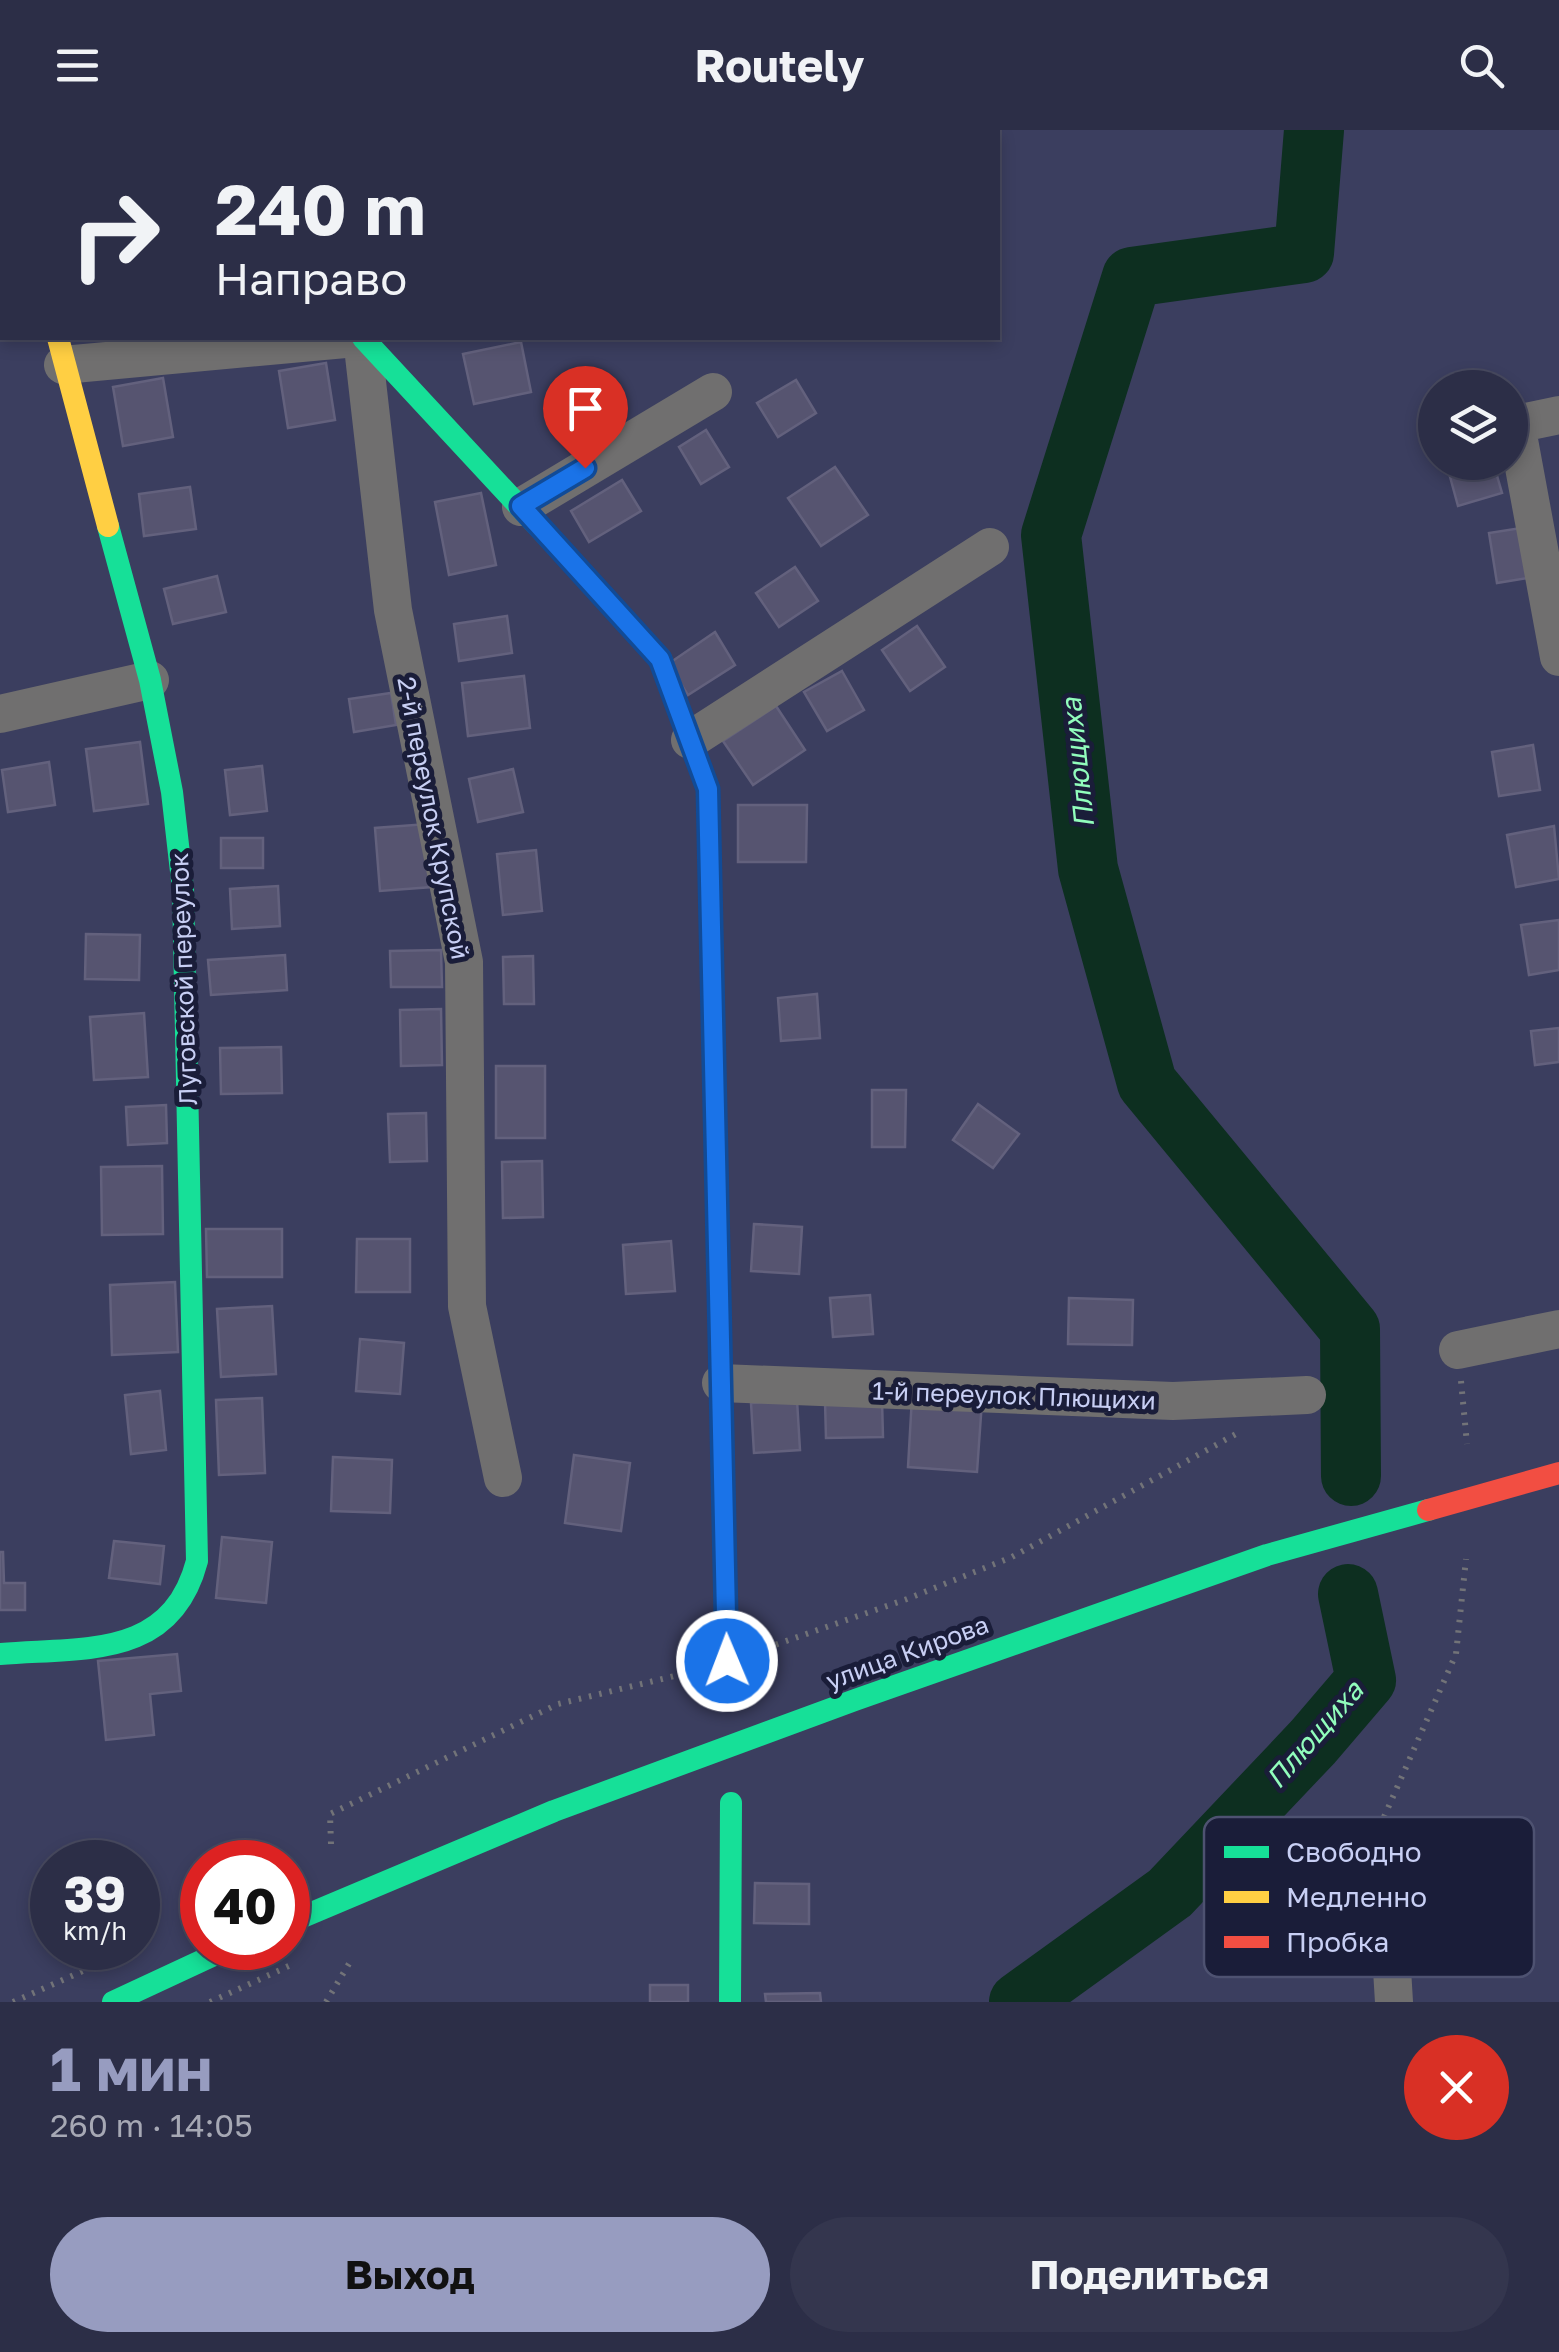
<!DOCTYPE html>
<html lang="ru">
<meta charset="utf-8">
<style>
:root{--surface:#2c2e47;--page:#34364e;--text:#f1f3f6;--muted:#a6a8b4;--line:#484a60;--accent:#979cc0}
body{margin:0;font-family:"Golos Text",sans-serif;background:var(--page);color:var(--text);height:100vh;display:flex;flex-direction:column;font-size:38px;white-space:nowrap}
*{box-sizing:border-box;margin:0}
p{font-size:32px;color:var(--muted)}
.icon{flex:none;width:55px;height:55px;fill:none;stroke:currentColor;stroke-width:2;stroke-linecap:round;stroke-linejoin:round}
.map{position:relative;height:1872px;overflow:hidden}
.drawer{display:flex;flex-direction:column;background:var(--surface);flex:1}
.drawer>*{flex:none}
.banner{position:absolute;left:0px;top:0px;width:1000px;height:210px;box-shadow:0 5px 15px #0003,0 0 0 2px var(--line);background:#2c2e47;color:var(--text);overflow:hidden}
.controls{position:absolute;left:1418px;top:240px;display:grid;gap:20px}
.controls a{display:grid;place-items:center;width:110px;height:110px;border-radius:50%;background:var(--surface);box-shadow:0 5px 15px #0003,0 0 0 2px var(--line);font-size:50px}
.speed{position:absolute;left:30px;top:1710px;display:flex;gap:20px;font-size:50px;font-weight:700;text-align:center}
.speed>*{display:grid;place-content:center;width:130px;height:130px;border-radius:50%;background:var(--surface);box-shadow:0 5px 15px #0003,0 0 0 2px var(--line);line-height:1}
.speed small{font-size:25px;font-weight:400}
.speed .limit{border:15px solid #d22;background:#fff;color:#111}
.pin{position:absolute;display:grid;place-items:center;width:85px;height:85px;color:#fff;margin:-102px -42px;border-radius:50% 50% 50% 0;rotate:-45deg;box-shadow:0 0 10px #0007}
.pin .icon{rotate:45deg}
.me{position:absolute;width:110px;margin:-55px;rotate:359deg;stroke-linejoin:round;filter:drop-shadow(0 0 8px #0008)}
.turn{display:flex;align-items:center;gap:35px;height:210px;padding:0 50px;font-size:45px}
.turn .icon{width:130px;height:130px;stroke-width:2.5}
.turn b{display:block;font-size:70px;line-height:85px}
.round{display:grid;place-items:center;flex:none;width:105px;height:105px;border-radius:52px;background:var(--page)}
.head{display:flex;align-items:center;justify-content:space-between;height:170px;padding:0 50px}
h1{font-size:60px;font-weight:700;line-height:75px;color:var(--accent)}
.button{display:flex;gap:20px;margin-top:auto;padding:20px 50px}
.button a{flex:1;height:115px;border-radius:60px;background:var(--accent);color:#111;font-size:40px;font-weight:700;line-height:115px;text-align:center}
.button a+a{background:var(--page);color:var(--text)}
header{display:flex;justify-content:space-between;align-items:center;height:130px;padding:0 50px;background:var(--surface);font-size:45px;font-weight:700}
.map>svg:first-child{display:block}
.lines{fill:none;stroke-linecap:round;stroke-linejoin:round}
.river{stroke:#0d2f20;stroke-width:60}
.building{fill:#565470;stroke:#63617d;stroke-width:2.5}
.path{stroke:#727378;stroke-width:6;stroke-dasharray:2.5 8;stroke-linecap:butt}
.street{stroke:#706f6f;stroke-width:38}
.fast{stroke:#16e098;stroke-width:22}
.slow{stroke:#ffcf43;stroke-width:22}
.jam{stroke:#f24e42;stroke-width:22}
.path-bridge{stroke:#727378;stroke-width:6;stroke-dasharray:2.5 8;stroke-linecap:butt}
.fast-bridge{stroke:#16e098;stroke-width:22}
.jam-bridge{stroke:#f24e42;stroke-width:22}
.route-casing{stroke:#114b97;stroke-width:25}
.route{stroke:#1a73e8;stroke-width:18}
.labels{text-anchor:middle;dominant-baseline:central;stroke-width:10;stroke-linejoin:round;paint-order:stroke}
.street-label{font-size:25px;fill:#c8cff4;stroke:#1a1d39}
.water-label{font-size:28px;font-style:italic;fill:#91fdbc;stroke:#1a1d39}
.key{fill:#1a1d39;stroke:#4e5271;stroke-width:2.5}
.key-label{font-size:28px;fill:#c8cff4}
</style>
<header><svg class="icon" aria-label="menu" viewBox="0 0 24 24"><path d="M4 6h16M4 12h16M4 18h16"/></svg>Routely<svg class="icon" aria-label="search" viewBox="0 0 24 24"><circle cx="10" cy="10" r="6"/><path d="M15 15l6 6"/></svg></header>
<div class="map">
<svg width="1559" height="1872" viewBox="0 0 1559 1872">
<rect width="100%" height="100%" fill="#3b3e5f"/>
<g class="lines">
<g class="river">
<polyline points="1314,0 1304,123 1132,147 1051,405 1088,739 1147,953 1350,1199 1351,1346"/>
<polyline points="1019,1872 1170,1763 1313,1612 1366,1550 1348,1464"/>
</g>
</g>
<g class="building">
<polygon points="521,212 531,262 474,274 463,224"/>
<polygon points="326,233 335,290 288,298 279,241"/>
<polygon points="163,248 173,307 123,316 113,257"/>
<polygon points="796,250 816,283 778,307 757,273"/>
<polygon points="604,255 623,284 576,314 557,285"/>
<polygon points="706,300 729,337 701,354 679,317"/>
<polygon points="1446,332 1493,332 1502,363 1458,376"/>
<polygon points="835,337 868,385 821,416 788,368"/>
<polygon points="622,350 641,381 589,412 571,381"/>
<polygon points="190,357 196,399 144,406 139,364"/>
<polygon points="481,363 496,435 449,445 435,372"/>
<polygon points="1527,397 1534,447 1497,453 1489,403"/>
<polygon points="795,437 818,471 779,497 756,463"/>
<polygon points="217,446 226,482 173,494 164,459"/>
<polygon points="507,486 512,523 459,531 454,494"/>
<polygon points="917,496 945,537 910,561 882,520"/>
<polygon points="715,502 735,535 688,565 668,534"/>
<polygon points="842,541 864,580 827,601 804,562"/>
<polygon points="524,546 530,598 468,606 462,553"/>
<polygon points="391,563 396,595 354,602 349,569"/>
<polygon points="776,576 805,620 753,655 723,611"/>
<polygon points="140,612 148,674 94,681 86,619"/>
<polygon points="1533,615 1540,660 1499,666 1492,622"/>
<polygon points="49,632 55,675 8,682 2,640"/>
<polygon points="262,636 267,681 230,685 225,640"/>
<polygon points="513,639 523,682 478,692 469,649"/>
<polygon points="738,675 807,675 806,732 738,732"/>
<polygon points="427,694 432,757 380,761 375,698"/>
<polygon points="1554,696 1559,749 1516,757 1507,705"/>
<rect x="221" y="708" width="42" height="30"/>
<polygon points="536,720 542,781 503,785 497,724"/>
<polygon points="278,756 280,796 232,799 230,759"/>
<polygon points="1559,790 1559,840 1529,845 1521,795"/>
<polygon points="86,804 140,805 139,850 85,849"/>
<polygon points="441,820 442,857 391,857 390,821"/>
<polygon points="285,825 287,860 211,865 208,830"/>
<polygon points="533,826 534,874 504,874 503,827"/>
<polygon points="817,864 820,908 781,911 778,868"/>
<polygon points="441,879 442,935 401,936 400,880"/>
<polygon points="144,883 148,947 94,950 90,887"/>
<polygon points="1559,898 1559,932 1535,935 1531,901"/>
<polygon points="281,917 282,963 221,964 220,918"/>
<rect x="496" y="936" width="49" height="72"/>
<polygon points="872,960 906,960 905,1017 872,1017"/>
<polygon points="978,974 1019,1004 993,1038 953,1010"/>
<polygon points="166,975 167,1013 128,1015 126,977"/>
<polygon points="426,983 427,1031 390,1032 388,984"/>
<polygon points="542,1031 543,1087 503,1088 502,1032"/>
<polygon points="162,1036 163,1104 102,1105 101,1037"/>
<polygon points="754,1094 802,1097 799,1144 751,1141"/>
<polygon points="206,1099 282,1099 282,1147 207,1147"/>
<polygon points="357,1109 410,1109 410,1162 356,1162"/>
<polygon points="671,1111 675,1161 626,1164 623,1115"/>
<polygon points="175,1152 178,1222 112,1225 110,1155"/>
<polygon points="870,1165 873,1204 833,1207 830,1168"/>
<polygon points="1069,1168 1133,1170 1132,1215 1068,1214"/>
<polygon points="272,1176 276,1244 221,1247 217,1179"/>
<polygon points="360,1209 404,1213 400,1264 356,1261"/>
<polygon points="160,1261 166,1320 131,1324 125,1265"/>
<polygon points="912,1267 982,1271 977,1342 908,1337"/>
<polygon points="262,1268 265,1343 219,1345 216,1270"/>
<polygon points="797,1270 800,1320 754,1323 751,1273"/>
<polygon points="882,1270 883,1307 826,1308 825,1271"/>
<polygon points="574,1325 630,1333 621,1401 565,1393"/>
<polygon points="333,1327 392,1330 390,1383 331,1381"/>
<polygon points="222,1407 272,1412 266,1473 216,1468"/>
<polygon points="114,1411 164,1416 160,1454 109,1448"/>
<polygon points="0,1422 3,1422 4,1453 25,1453 25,1480 0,1480"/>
<polygon points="177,1524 181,1561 150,1564 154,1605 106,1610 98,1531"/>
<polygon points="755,1753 809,1754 809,1794 754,1793"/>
<rect x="650" y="1855" width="38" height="17"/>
<polygon points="820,1863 821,1872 766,1872 765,1864"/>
</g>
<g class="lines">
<g class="path">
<polyline points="1461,1251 1467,1314"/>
<polyline points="766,1518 907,1469 1012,1427 1236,1304"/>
<polyline points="1384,1687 1456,1524 1466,1429"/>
<polyline points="331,1714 330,1684 558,1574 687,1543"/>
<polyline points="13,1872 85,1840"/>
<polyline points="326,1872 350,1832"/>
</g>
<g class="street">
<polyline points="17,0 18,2"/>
<polyline points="362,208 393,480 464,832 467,1176 503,1348"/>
<polyline points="63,235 356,208"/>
<polyline points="1559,285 1516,294 1559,527"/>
<polyline points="521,377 713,262"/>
<polyline points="0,584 150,550"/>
<polyline points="690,610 990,417"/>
<polyline points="1458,1220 1559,1199"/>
<polyline points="721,1253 1173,1271 1307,1265"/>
<polyline points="1370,1718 1389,1790 1394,1872"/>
</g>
<g class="fast">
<polyline points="363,208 661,529 708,659 714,911"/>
<polyline points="721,1241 728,1555"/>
<path d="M0 1524C84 1517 171 1530 197 1431L183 759 172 662 150 550 108 396"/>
<polyline points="113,1872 229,1818"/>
<polyline points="730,1872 731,1673"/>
</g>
<polyline class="slow" points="58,208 108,396"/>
<polyline class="jam" points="714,911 721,1241"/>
<polyline class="path-bridge" points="210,1872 291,1835"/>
<polyline class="fast-bridge" points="288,1793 554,1681 855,1570 1267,1425 1428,1380"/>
<polyline class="jam-bridge" points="1428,1380 1559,1343"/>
</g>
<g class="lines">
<defs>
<polyline id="route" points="585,338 521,376 660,529 708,659 727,1531"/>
</defs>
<use href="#route" class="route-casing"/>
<use href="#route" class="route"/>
</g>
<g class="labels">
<g class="street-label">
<text transform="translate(434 688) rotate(79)">2-й переулок Крупской</text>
<text transform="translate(183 849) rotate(-92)">Луговской переулок</text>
<text transform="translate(1014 1265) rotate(2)">1-й переулок Плющихи</text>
<text transform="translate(907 1522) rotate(-20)">улица Кирова</text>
</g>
<g class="water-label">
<text transform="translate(1077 633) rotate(-96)">Плющиха</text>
<text transform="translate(1314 1604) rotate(-49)">Плющиха</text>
</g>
</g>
<rect x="1204" y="1687" width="330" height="160" rx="15" class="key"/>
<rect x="1224" y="1716" width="45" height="12" fill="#16e098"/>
<rect x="1224" y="1761" width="45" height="12" fill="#ffcf43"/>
<rect x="1224" y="1806" width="45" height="12" fill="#f24e42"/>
<g class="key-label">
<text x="1286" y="1732">Свободно</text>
<text x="1286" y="1777">Медленно</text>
<text x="1286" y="1822">Пробка</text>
</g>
</svg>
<div class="controls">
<a><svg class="icon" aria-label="layers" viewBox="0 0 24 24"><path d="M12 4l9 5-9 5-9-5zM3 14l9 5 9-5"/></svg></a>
</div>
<div class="speed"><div>39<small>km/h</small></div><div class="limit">40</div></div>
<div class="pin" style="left:585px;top:338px;background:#d93025"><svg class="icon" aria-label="arrive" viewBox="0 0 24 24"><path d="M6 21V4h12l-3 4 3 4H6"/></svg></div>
<svg class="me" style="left:727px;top:1531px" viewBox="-20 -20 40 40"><circle r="17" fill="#1a73e8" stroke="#fff" stroke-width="3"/><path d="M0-11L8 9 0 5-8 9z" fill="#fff"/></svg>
<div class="banner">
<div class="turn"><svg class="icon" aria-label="right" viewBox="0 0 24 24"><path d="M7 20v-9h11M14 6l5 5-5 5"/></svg><div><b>240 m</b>Направо</div></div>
</div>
</div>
<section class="drawer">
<div class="head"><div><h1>1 мин</h1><p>260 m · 14:05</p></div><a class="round" style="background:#d93025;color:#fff"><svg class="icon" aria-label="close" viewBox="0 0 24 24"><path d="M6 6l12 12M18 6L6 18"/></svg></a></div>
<div class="button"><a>Выход</a><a>Поделиться</a></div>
</section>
